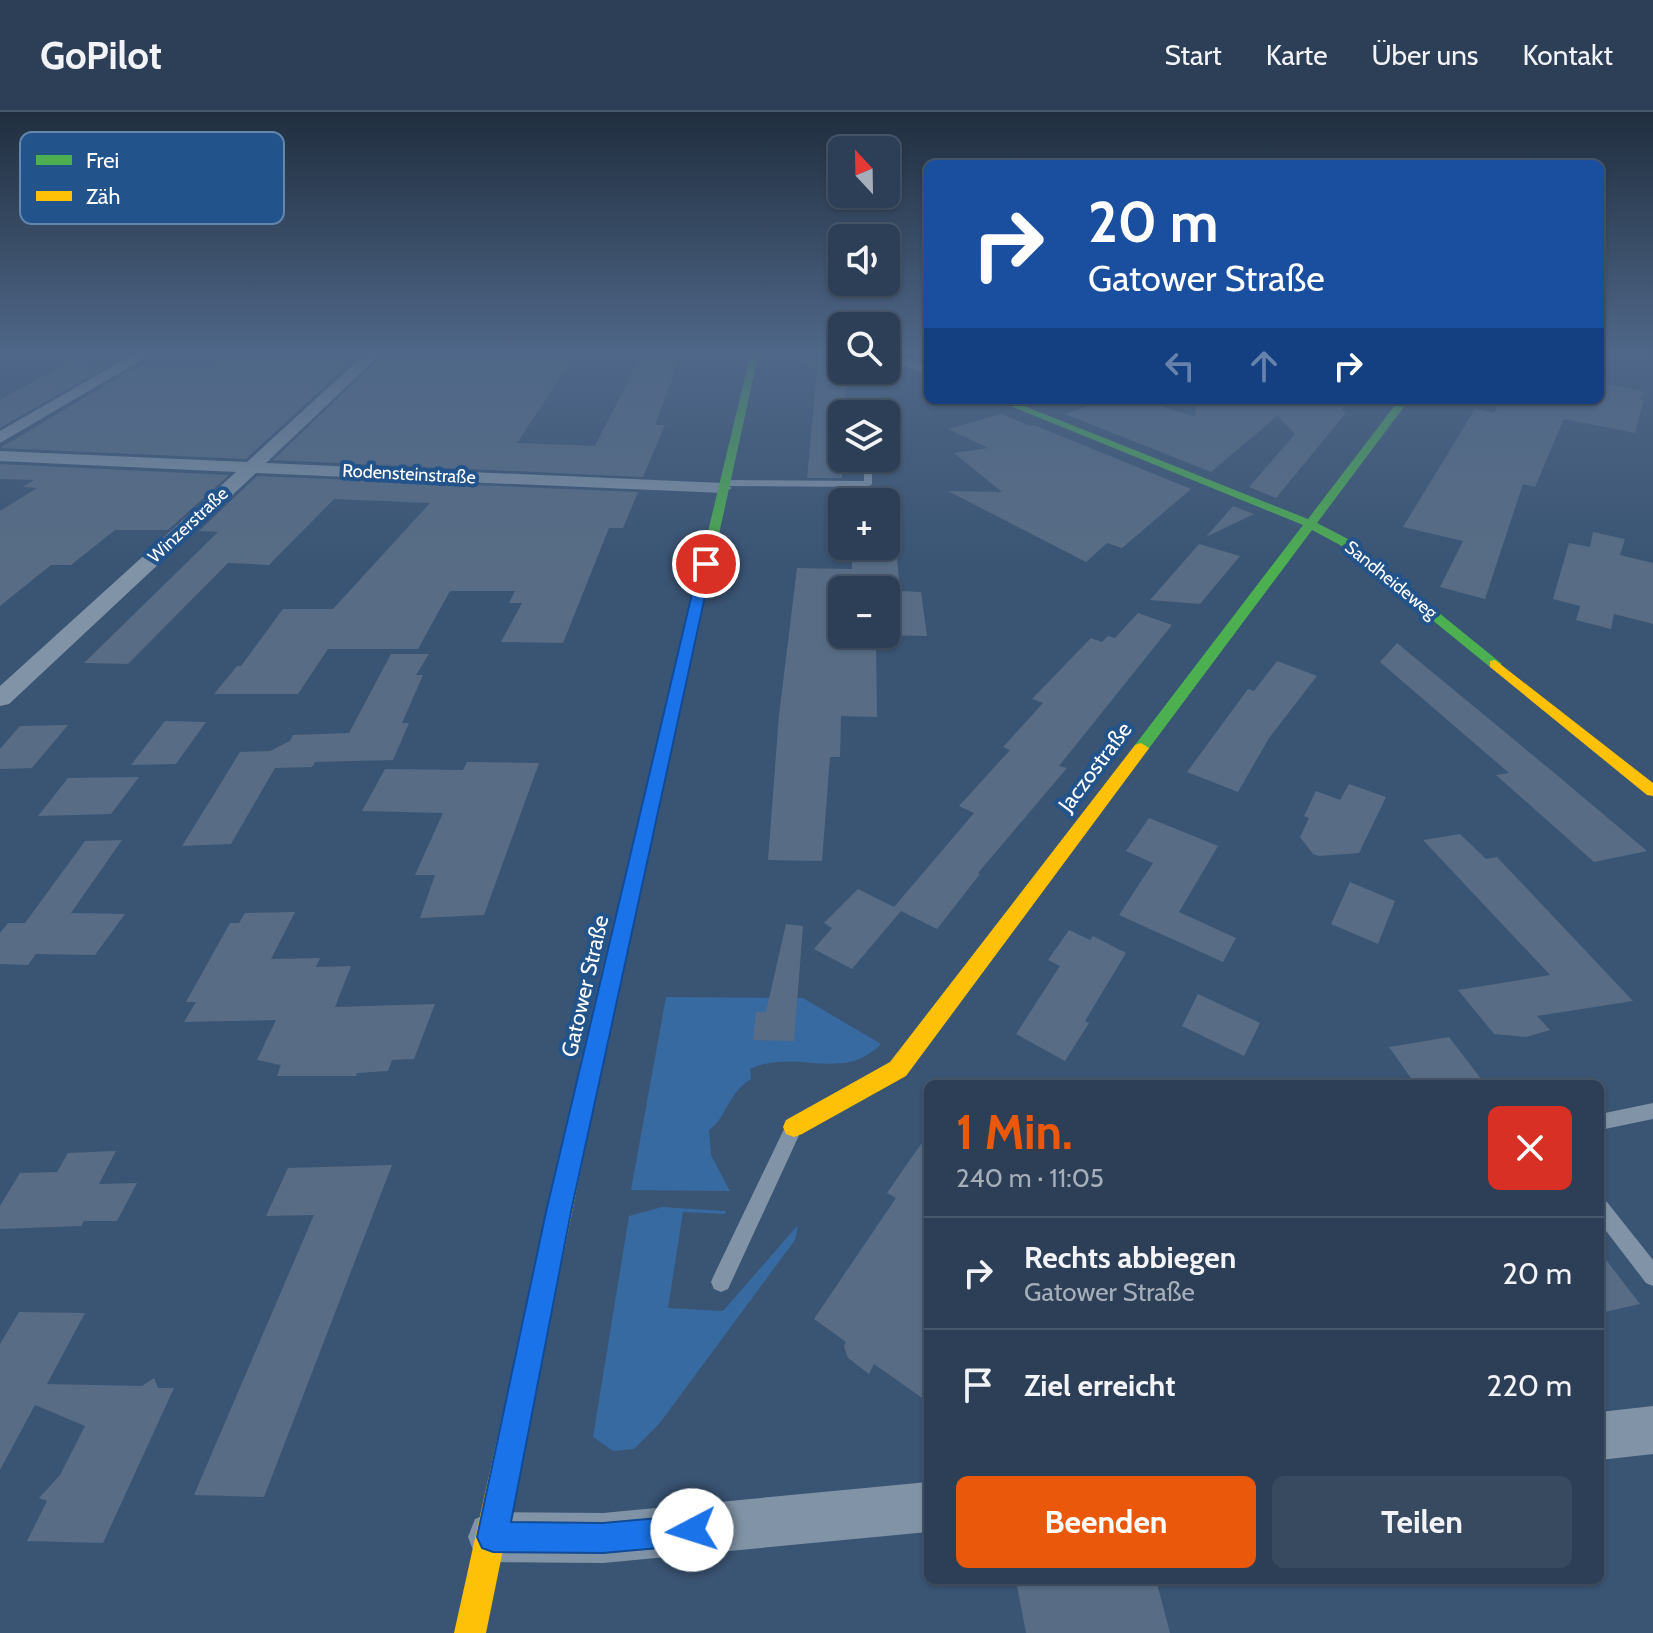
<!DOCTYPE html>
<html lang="de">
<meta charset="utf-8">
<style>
:root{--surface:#2c3f56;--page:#384a60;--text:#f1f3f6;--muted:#a6afb9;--line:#48586c;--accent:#ea580c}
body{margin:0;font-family:Cabin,sans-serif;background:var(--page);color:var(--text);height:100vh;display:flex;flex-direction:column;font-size:30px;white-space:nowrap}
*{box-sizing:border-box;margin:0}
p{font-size:26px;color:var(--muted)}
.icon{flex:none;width:44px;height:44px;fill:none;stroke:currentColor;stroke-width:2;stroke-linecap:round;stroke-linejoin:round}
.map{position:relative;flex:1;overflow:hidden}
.panel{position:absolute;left:924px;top:968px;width:680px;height:504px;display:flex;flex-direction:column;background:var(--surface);border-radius:12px;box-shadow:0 2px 6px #0004,0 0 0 2px var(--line)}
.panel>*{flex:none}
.hud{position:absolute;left:924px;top:48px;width:680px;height:244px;border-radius:12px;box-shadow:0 2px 6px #0004,0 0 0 2px var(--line);background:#1a4fa0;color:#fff;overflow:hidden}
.needle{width:52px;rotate:338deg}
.fabs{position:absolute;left:828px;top:24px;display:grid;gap:16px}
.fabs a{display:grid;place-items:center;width:72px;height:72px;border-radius:12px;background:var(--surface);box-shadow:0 2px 6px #0004,0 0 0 2px var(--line);font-size:40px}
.pin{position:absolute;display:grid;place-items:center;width:68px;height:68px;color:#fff;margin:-34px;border:4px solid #fff;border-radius:50%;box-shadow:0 2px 8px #0007}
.me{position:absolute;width:88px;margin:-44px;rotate:265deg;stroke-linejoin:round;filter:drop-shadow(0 0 6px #0008)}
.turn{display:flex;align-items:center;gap:28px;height:168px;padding:0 32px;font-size:36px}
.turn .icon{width:104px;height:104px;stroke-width:2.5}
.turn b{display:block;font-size:56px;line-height:68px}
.lanes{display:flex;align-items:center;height:76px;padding:0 32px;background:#0003;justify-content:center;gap:40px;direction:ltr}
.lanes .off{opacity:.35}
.round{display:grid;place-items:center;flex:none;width:84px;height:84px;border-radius:12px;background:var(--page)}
.headline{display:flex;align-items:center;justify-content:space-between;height:136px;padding:0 32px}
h1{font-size:48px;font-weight:800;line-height:60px;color:var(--accent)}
.action{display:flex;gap:16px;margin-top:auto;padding:16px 32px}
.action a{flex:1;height:92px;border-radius:12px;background:var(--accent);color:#fff;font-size:32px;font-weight:800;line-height:92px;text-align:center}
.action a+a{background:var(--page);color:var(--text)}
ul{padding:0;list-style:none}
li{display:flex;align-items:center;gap:24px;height:112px;padding:0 32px;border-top:2px solid var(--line)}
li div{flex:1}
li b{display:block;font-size:30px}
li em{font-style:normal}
header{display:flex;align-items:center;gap:48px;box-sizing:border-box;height:112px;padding:0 40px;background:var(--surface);border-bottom:2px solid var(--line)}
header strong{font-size:38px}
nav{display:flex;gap:44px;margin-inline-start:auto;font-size:28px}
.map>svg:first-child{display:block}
.green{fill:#376aa1}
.building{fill:#586d85;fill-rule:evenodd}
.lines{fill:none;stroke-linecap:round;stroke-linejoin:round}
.lane{fill:#8194a7;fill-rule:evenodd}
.street{fill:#8194a7;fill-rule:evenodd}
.fast{fill:#4caf50;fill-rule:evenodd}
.slow{fill:#ffc107;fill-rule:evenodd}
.route{fill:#1a73e8;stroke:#114b97;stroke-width:2}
.labels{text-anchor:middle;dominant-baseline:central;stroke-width:8;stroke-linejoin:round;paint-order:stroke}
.far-street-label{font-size:18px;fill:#fff;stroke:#22538b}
.street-label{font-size:22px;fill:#fff;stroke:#22538b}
.key{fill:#22538b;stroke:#6487ae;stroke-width:2}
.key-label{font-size:22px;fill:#fff}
</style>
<header>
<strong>GoPilot</strong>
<nav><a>Start</a><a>Karte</a><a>Über uns</a><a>Kontakt</a></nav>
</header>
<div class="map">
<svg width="1653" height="1521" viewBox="0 0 1653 1521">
<rect width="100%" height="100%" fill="#3a5473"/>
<g class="green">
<path d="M666 885 803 886 881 932C841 972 798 935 750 957L751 967C726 983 727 1006 709 1018L711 1043 730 1079 631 1078Z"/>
<polygon points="662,1095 726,1099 725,1102 683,1100 668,1196 723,1199 798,1113 795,1128 659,1312 634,1337 613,1339 593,1325 629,1104"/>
</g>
<g class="building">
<polygon points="231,240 362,240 246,347 0,336 139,253 209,256"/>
<polygon points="386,240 577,240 517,331 595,334 643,240 682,240 655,313 665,313 643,365 273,348"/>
<polygon points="820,240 842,240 842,258 886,258 886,256 900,261 854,275 846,271 842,366 807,366 817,258 790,246 822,243"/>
<polygon points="68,250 111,252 0,316 0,288"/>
<polygon points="1600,271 1643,279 1640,288 1644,288 1635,321 1564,307 1535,375 1523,372 1485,487 1440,475 1463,429 1403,415 1475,297 1494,301 1501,288 1600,288"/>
<polygon points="1108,288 1144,288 1195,305 1197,288 1350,288 1342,297 1346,301 1276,386 1249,375 1295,322 1277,304 1211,360 1065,302"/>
<polygon points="1002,302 1030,314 1034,313 1191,377 1122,436 1107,431 1086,450 948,379 1002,380 954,341 988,336 948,317"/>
<polygon points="0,352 229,363 168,418 115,418 71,453 51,453 0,494 0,399 37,376 23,375 34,368 0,367"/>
<polygon points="257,364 638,380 623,416 609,416 563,531 501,530 522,491 509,491 515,479 450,479 418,537 328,537 298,582 214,582 237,554 241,554 283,497 333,497 430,391 334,387 269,453 228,451 128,552 84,551 218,420 199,419"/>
<path d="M892 387 900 479 921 480 927 524 876 523 877 605 841 604 840 645H830L822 749 768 748 779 603 797 456 852 457V434H886V390H850V388ZM842 478H886V522H842Z"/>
<polygon points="1233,394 1254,402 1206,425"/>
<polygon points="1593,420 1625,427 1620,443 1653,451 1653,512 1614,502 1611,517 1576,508 1580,494 1553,487 1569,431 1590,435"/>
<polygon points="1199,432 1240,444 1200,492 1150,488"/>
<polygon points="1138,501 1172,513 1059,654 1067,656 978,761 980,762 937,817 901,799 852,857 814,837 832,816 824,811 858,777 894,795 974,701 959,694 1010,638 1003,635 1043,591 1032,587 1091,526 1102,530 1108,524 1115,526"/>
<polygon points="1397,531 1558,664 1647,739 1594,750 1496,663 1509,661 1380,550"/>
<polygon points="391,542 429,542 416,563 423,563 402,611 409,611 393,648 315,650 312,655 275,656 231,732 182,734 240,640 270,639 290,629 293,623 349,621"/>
<polygon points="1277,549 1317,564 1269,626 1238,680 1187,660 1248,577 1254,579"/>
<polygon points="165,609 206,610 176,652 131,653"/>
<polygon points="68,613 32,656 0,657 0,637 20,614"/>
<polygon points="467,650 539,651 484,803 420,806 435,763 415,763 443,701 362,699 385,657 463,658"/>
<polygon points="139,665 111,702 38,704 68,666"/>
<polygon points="1349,672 1386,685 1359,741 1319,744 1313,742 1300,725 1309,706 1304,704 1316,679 1340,688"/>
<polygon points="1149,706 1218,734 1179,800 1236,826 1223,850 1119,803 1153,751 1126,739"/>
<polygon points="1460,722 1486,747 1497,745 1633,889 1537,904 1550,918 1526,925 1494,922 1458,878 1550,863 1423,728"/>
<polygon points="122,728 71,801 125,802 95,843 36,842 28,853 0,852 0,821 8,811 25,811 85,729"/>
<polygon points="1350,770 1395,789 1378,832 1331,812"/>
<polygon points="295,800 271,847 320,846 316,855 351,854 335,895 435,892 414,947 392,948 388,959 357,961 356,964 277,964 281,953 257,948 276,908 184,910 196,890 186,890 230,811 239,811 245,801"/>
<polygon points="786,812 803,814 794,929 753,928 756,900 766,900"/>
<polygon points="1069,818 1090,828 1093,824 1126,841 1085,909 1089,911 1065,949 1016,922 1060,854 1048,848"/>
<polygon points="1198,882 1260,911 1244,944 1182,914"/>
<polygon points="1449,925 1485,972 1415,972 1389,935"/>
<polygon points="928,1022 928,1290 874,1252 869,1262 848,1246 844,1234 846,1230 814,1207 896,1086 887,1081"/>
<polygon points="116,1039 99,1072 137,1071 117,1109 84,1109 81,1114 0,1117 0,1094 20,1061 57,1060 68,1041"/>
<polygon points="392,1053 264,1385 194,1383 314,1103 266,1104 288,1056"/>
<polygon points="1600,1140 1640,1192 1600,1201"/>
<polygon points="19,1200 85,1201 47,1272 142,1274 154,1266 158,1276 174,1276 103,1431 27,1429 47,1389 39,1386 60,1363 85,1314 35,1293 0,1358 0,1232"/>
<polygon points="1016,1468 1156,1468 1170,1521 1026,1521"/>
</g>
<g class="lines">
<g class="lane">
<polygon points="863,291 870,293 870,302 862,302"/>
<polygon points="864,346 872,346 872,372 868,375 724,374 720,371 724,368 864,369"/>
<polygon points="1653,991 1653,1007 1600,1018 1600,1002"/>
<polygon points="792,1011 798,1013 801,1019 728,1177 721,1180 714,1177 711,1170 714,1163 786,1013"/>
<polygon points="1600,1087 1607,1090 1653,1148 1653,1174 1646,1171 1600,1111"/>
</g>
<g class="street">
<polygon points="137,240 155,240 0,331 0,319"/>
<polygon points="367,240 383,240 266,351 723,371 732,376 723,381 256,361 9,592 0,594 0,574 236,360 0,349 0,339 247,350"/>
<polygon points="886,240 894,240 928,254 928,263 886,247"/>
<polygon points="1653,1294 1653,1342 1600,1348 1600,1300"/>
<polygon points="928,1370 928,1420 603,1451 493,1450 475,1443 468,1425 475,1407 493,1400 603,1401"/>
</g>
<g class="fast">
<polygon points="751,240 759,240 602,954 599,961 591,963 583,961 580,954"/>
<polygon points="996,288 1009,288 1308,407 1399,288 1409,288 1317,411 1348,427 1502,552 1495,556 1490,555 1340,433 1312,418 1147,639 1135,639 1133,636 1135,633 1303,413"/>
</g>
<g class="slow">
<polygon points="1495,548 1653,671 1653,684 1647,683 1490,555 1490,549"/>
<polygon points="1141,631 1149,636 1147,639 906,964 802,1022 794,1025 786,1022 783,1015 786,1008 890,950 1135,633"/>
<polygon points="591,945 599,947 602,954 486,1521 454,1521 580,954 583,947"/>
</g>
</g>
<linearGradient id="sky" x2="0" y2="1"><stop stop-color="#202e3f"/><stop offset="0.53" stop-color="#4f6788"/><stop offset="1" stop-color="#4f6788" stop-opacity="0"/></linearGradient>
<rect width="1653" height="453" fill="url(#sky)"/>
<polygon class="route" points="706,448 712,452 571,1100 511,1410 603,1411 692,1403 703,1407 707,1418 703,1429 692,1433 603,1441 493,1440 482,1436 477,1425 546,1100 699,452"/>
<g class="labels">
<g class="far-street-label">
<text transform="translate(409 362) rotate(3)">Rodensteinstraße</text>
<text transform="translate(188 413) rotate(-43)">Winzerstraße</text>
<text transform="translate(1391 468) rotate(39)">Sandheideweg</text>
</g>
<g class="street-label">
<text transform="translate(1095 655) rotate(-53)">Jaczostraße</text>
<text transform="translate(585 874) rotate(-77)">Gatower Straße</text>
</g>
</g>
<rect x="20" y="20" width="264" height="92" rx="12" class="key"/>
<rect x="36" y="43" width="36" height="10" fill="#4caf50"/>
<rect x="36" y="79" width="36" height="10" fill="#ffc107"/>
<g class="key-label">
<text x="86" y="56">Frei</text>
<text x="86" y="92">Zäh</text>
</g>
</svg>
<div class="fabs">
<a><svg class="needle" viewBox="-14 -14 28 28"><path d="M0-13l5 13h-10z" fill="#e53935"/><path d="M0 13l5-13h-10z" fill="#a6afb9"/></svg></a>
<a><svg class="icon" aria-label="sound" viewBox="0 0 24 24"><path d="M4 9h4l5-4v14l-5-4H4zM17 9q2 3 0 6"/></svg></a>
<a><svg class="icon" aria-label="search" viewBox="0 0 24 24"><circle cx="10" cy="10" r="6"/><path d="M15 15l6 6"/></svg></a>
<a><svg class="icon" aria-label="layers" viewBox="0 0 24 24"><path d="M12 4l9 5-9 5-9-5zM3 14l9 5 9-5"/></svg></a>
<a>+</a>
<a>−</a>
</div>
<div class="pin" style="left:706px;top:452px;background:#d93025"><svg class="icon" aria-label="arrive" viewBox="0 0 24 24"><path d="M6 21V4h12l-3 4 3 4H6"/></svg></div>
<svg class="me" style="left:692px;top:1418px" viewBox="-20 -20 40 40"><circle r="19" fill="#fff"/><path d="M0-13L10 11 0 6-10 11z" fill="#1a73e8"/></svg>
<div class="hud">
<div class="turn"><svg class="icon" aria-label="right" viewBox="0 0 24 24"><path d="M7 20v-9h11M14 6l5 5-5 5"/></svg><div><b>20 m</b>Gatower Straße</div></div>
<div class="lanes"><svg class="icon off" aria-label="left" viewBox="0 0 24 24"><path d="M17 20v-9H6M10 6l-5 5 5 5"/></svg><svg class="icon off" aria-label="ahead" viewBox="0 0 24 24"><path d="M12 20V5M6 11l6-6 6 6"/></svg><svg class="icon" aria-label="right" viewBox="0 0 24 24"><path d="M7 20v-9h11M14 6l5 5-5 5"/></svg></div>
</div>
<section class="panel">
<div class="headline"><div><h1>1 Min.</h1><p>240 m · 11:05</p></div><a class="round" style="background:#d93025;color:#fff"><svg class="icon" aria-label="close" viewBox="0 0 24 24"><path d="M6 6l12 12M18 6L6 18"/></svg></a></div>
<ul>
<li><svg class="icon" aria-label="right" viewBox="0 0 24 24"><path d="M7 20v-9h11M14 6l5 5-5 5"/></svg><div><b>Rechts abbiegen</b><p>Gatower Straße</p></div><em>20 m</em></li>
<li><svg class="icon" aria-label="arrive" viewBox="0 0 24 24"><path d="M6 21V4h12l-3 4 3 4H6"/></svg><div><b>Ziel erreicht</b></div><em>220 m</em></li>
</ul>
<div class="action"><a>Beenden</a><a>Teilen</a></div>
</section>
</div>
